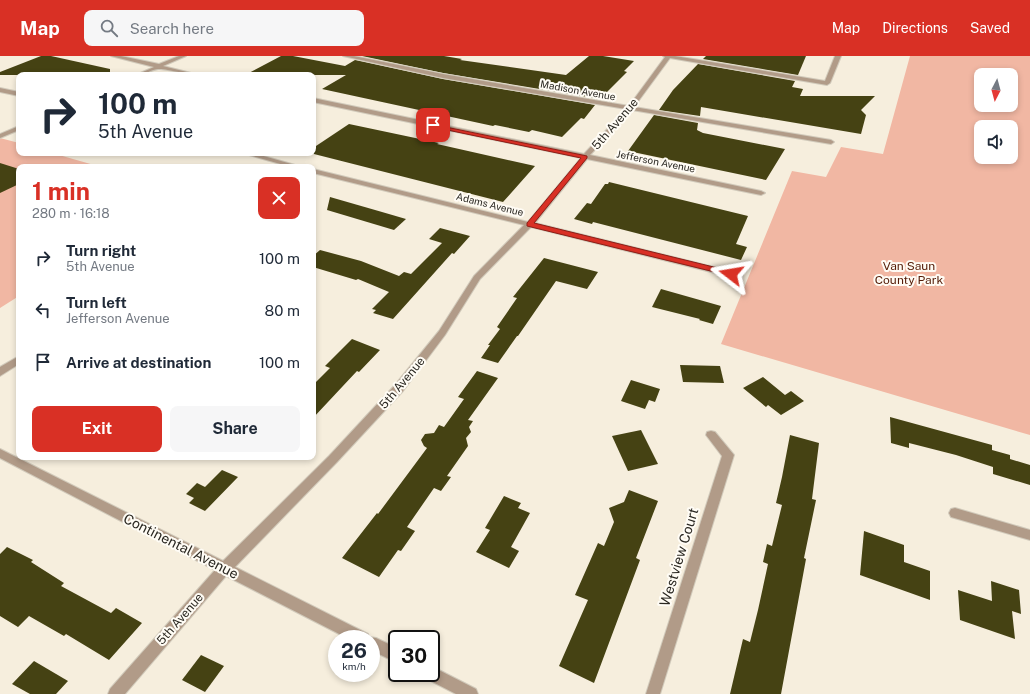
<!DOCTYPE html>
<meta charset="utf-8">
<style>
:root{--surface:#fff;--page:#f6f6f7;--text:#1f2937;--muted:#747a83;--accent:#d93025}
body{margin:0;font-family:"Public Sans",sans-serif;background:var(--page);color:var(--text);height:100vh;display:flex;flex-direction:column;font-size:15px;white-space:nowrap}
*{box-sizing:border-box;margin:0}
p{font-size:13px;color:var(--muted)}
.icon{flex:none;width:22px;height:22px;fill:none;stroke:currentColor;stroke-width:2;stroke-linecap:round;stroke-linejoin:round}
.map{position:relative;flex:1;overflow:hidden}
.sheet{position:absolute;left:16px;top:108px;width:300px;height:296px;display:flex;flex-direction:column;background:var(--surface);border-radius:8px;box-shadow:0 2px 6px #0003}
.sheet>*{flex:none}
.top-card{position:absolute;left:16px;top:16px;width:300px;height:84px;border-radius:8px;box-shadow:0 2px 6px #0003;background:#fff;color:var(--text);overflow:hidden}
.needle{width:26px;rotate:186deg}
.buttons{position:absolute;left:974px;top:12px;display:grid;gap:8px}
.buttons a{display:grid;place-items:center;width:44px;height:44px;border-radius:8px;background:var(--surface);box-shadow:0 2px 6px #0003;font-size:20px}
.speed{position:absolute;left:328px;top:574px;display:flex;gap:8px;font-size:20px;font-weight:700;text-align:center}
.speed>*{display:grid;place-content:center;width:52px;height:52px;border-radius:50%;background:var(--surface);box-shadow:0 2px 6px #0003;line-height:1}
.speed small{font-size:10px;font-weight:400}
.speed .limit{border:2px solid #111;border-radius:6px;background:#fff;color:#111}
.pin{position:absolute;display:grid;place-items:center;width:34px;height:34px;color:#fff;margin:-17px;border-radius:8px;box-shadow:0 2px 6px #0006}
.me{position:absolute;width:44px;margin:-22px;rotate:284deg;stroke-linejoin:round;filter:drop-shadow(0 0 3px #0008)}
.turn{display:flex;align-items:center;gap:14px;height:84px;padding:0 16px;font-size:18px}
.turn .icon{width:52px;height:52px;stroke-width:2.5}
.turn b{display:block;font-size:28px;line-height:34px}
.round{display:grid;place-items:center;flex:none;width:42px;height:42px;border-radius:8px;background:var(--page)}
.headline{display:flex;align-items:center;justify-content:space-between;height:68px;padding:0 16px}
h1{font-size:24px;font-weight:700;line-height:30px;color:var(--accent)}
.action{display:flex;gap:8px;margin-top:auto;padding:8px 16px}
.action a{flex:1;height:46px;border-radius:8px;background:var(--accent);color:#fff;font-size:16px;font-weight:700;line-height:46px;text-align:center}
.action a+a{background:var(--page);color:var(--text)}
ul{padding:0;list-style:none}
li{display:flex;align-items:center;gap:12px;height:52px;padding:0 16px}
li div{flex:1}
li b{display:block;font-size:15px}
li em{font-style:normal}
header{display:flex;align-items:center;gap:24px;box-sizing:border-box;height:56px;padding:0 20px;background:var(--accent);color:#fff}
header strong{font-size:19px}
nav{display:flex;gap:22px;margin-inline-start:auto;font-size:14px}
.search{width:280px;height:36px;background:var(--page);display:flex;align-items:center;gap:10px;box-sizing:border-box;padding:0 14px;border-radius:8px;color:var(--muted);font-size:15px}
.map>svg:first-child{display:block}
.green{fill:#f1b7a3;fill-rule:evenodd}
.building{fill:#454213}
.lines{fill:none;stroke-linecap:round;stroke-linejoin:round}
.minor-casing{stroke:#d1cabb;stroke-width:2}
.minor{fill:#b19b88;fill-rule:evenodd}
.route{fill:#d93025;stroke:#8d1f18}
.labels{text-anchor:middle;dominant-baseline:central;stroke-width:4;stroke-linejoin:round;paint-order:stroke}
.far-street-label{font-size:10px;fill:#2b2822;stroke:#fffcf5}
.street-label{font-size:12px;fill:#2b2822;stroke:#fffcf5}
.park-label{font-size:12px;fill:#541b06;stroke:#fffcf5}
.near-street-label{font-size:14px;fill:#2b2822;stroke:#fffcf5}
</style>
<header>
<strong>Map</strong>
<div class="search"><svg class="icon" aria-label="search" viewBox="0 0 24 24"><circle cx="10" cy="10" r="6"/><path d="M15 15l6 6"/></svg>Search here</div>
<nav><a>Map</a><a>Directions</a><a>Saved</a></nav>
</header>
<div class="map">
<svg width="1030" height="638" viewBox="0 0 1030 638">
<rect width="100%" height="100%" fill="#f6eedd"/>
<g class="green">
<path d="M910 0H1030V379L721 288 792 115 826 121 841 91 883 98ZM981 19H1011V49H981ZM981 71H1011V101H981Z"/>
<polygon points="0,82 19,87 19,97 52,97 101,111 19,111 19,240 0,252"/>
</g>
<g class="building">
<polygon points="41,0 51,0 110,13 110,19 0,19 0,16"/>
<polygon points="281,0 293,0 345,10 355,4 443,23 595,49 584,63 581,62 562,81 532,74 529,76 495,69 493,70 322,33 346,19 245,19"/>
<polygon points="362,0 444,0 462,3 460,4 566,19 589,0 603,0 634,5 624,15 627,16 600,43 443,17"/>
<polygon points="706,0 806,0 798,19 703,3"/>
<polygon points="698,8 795,25 792,31 803,33 800,40 875,40 861,54 866,59 861,78 701,51 700,60 659,54 673,34"/>
<polygon points="654,59 698,67 697,74 703,77 785,93 766,124 628,95"/>
<polygon points="349,68 439,87 437,88 535,110 503,146 310,97 313,97 313,92"/>
<polygon points="0,107 19,113 19,128 0,137"/>
<polygon points="609,126 748,160 736,188 747,191 741,204 593,166 592,168 574,163 587,147 591,148 605,128 608,128"/>
<polygon points="330,141 382,156 406,163 394,174 327,154"/>
<polygon points="440,172 470,180 454,198 452,197 393,263 373,257 376,254 372,253 389,236 358,223 356,224 313,211 313,200 320,194 361,205 399,220 404,216 411,218 442,187 429,183"/>
<polygon points="544,202 598,216 587,233 556,225 518,280 517,280 498,307 481,302 490,289 488,289 500,273 497,271 517,242 513,241"/>
<polygon points="661,233 721,250 713,268 699,264 700,263 652,251"/>
<polygon points="352,283 380,294 359,316 357,315 313,362 313,329 330,312 325,310"/>
<polygon points="680,309 720,310 724,327 683,326"/>
<polygon points="477,315 498,322 468,364 473,365 469,371 471,376 466,382 468,390 447,420 451,421 441,435 434,432 407,471 415,475 401,495 398,494 379,521 342,502 377,457 378,458 427,392 424,390 421,384 425,378 434,377 439,369 444,371 464,343 458,341"/>
<polygon points="763,321 785,339 791,335 804,345 781,359 768,349 766,351 743,332"/>
<polygon points="631,324 660,333 655,346 649,344 645,353 621,345"/>
<polygon points="890,361 992,389 992,394 1010,399 1010,403 1030,409 1030,429 993,418 993,411 956,399 909,387 909,392 891,387"/>
<polygon points="641,374 658,408 628,415 612,380"/>
<polygon points="790,379 819,387 812,443 816,444 804,502 806,503 781,638 730,638 743,583 750,586 758,554 768,508 763,506 767,488 772,490 782,449 776,447 782,421"/>
<polygon points="222,414 238,421 205,455 189,447 194,442 186,438 197,427 205,431"/>
<polygon points="629,434 658,445 636,502 640,504 594,627 559,610 588,544 575,539 598,487 604,490 614,466 609,452 624,446"/>
<polygon points="504,440 521,447 518,452 530,457 511,491 519,495 509,512 476,496 490,474 485,472"/>
<polygon points="864,475 904,489 904,506 930,515 930,544 860,519"/>
<polygon points="7,491 33,504 31,506 64,527 61,530 111,557 116,552 142,567 109,604 66,578 64,580 29,560 18,571 0,560 0,498"/>
<polygon points="991,525 1019,534 1021,558 1012,555 1015,583 960,564 958,534 992,545"/>
<polygon points="201,599 224,610 205,636 182,624"/>
<polygon points="34,605 68,625 56,638 30,638 12,628"/>
</g>
<g class="lines">
<defs>
<g id="minor">
<path d="M111 0H121L159 8 179 0H186L163 10 199 19C188 19 165 12 158 13 150 14 145 19 136 19L154 11Z"/>
<polygon points="343,0 354,0 443,18 629,50 665,1 663,0 675,0 825,25 835,0 841,0 830,27 827,29 670,2 634,51 831,84 834,86 831,88 632,54 590,99 761,135 765,137 761,139 587,103 535,167 734,216 735,218 734,220 731,221 531,171 480,223 445,279 403,335 337,406 235,511 368,578 369,581 376,582 397,592 397,607 371,594 371,583 349,583 226,520 125,638 108,638 110,633 215,514 0,402 0,393 223,505 329,400 395,329 439,275 474,220 524,169 313,117 313,113 528,166 581,102 313,46 313,42 584,98 626,53 443,22"/>
<polygon points="0,32 19,36 19,40 0,36"/>
<polygon points="19,70 19,74 0,82 0,78"/>
<polygon points="242,97 253,97 302,111 291,111"/>
<polygon points="19,300 19,308 0,320 0,311"/>
<polygon points="711,375 715,376 734,399 660,638 646,638 722,400 706,379 707,376"/>
<polygon points="955,452 1030,474 1030,484 951,461 949,457 951,453"/>
<polygon points="431,610 476,633 478,638 456,638 425,622 423,617 431,617"/>
</g>
</defs>
<use href="#minor" class="minor-casing"/>
<use href="#minor" class="minor"/>
</g>
<polygon class="route" points="431,68 587,100 587,102 534,167 734,216 735,218 731,220 527,170 527,167 581,102 433,71 431,71"/>
<g class="labels">
<g class="far-street-label">
<text transform="translate(578 34) rotate(10)">Madison Avenue</text>
<text transform="translate(656 105) rotate(11)">Jefferson Avenue</text>
<text transform="translate(490 148) rotate(14)">Adams Avenue</text>
</g>
<g class="street-label">
<text transform="translate(615 68) rotate(-49)">5th Avenue</text>
<text transform="translate(402 327) rotate(-50)">5th Avenue</text>
<text transform="translate(180 563) rotate(-49)">5th Avenue</text>
</g>
<g class="park-label">
<text x="909" y="210">Van Saun<tspan x="909" dy="14">County Park</tspan></text>
</g>
<g class="near-street-label">
<text transform="translate(181 490) rotate(27)">Continental Avenue</text>
<text transform="translate(679 501) rotate(-73)">Westview Court</text>
</g>
</g>
</svg>
<div class="buttons">
<a><svg class="needle" viewBox="-14 -14 28 28"><path d="M0-13l5 13h-10z" fill="#e53935"/><path d="M0 13l5-13h-10z" fill="#747a83"/></svg></a>
<a><svg class="icon" aria-label="sound" viewBox="0 0 24 24"><path d="M4 9h4l5-4v14l-5-4H4zM17 9q2 3 0 6"/></svg></a>
</div>
<div class="speed"><div>26<small>km/h</small></div><div class="limit">30</div></div>
<div class="pin" style="left:433px;top:69px;background:#d93025"><svg class="icon" aria-label="arrive" viewBox="0 0 24 24"><path d="M6 21V4h12l-3 4 3 4H6"/></svg></div>
<svg class="me" style="left:731px;top:218px" viewBox="-20 -20 40 40"><path d="M0-17L14 15 0 8-14 15z" fill="#d93025" stroke="#fff" stroke-width="4"/></svg>
<div class="top-card">
<div class="turn"><svg class="icon" aria-label="right" viewBox="0 0 24 24"><path d="M7 20v-9h11M14 6l5 5-5 5"/></svg><div><b>100 m</b>5th Avenue</div></div>
</div>
<section class="sheet">
<div class="headline"><div><h1>1 min</h1><p>280 m · 16:18</p></div><a class="round" style="background:#d93025;color:#fff"><svg class="icon" aria-label="close" viewBox="0 0 24 24"><path d="M6 6l12 12M18 6L6 18"/></svg></a></div>
<ul>
<li><svg class="icon" aria-label="right" viewBox="0 0 24 24"><path d="M7 20v-9h11M14 6l5 5-5 5"/></svg><div><b>Turn right</b><p>5th Avenue</p></div><em>100 m</em></li>
<li><svg class="icon" aria-label="left" viewBox="0 0 24 24"><path d="M17 20v-9H6M10 6l-5 5 5 5"/></svg><div><b>Turn left</b><p>Jefferson Avenue</p></div><em>80 m</em></li>
<li><svg class="icon" aria-label="arrive" viewBox="0 0 24 24"><path d="M6 21V4h12l-3 4 3 4H6"/></svg><div><b>Arrive at destination</b></div><em>100 m</em></li>
</ul>
<div class="action"><a>Exit</a><a>Share</a></div>
</section>
</div>
